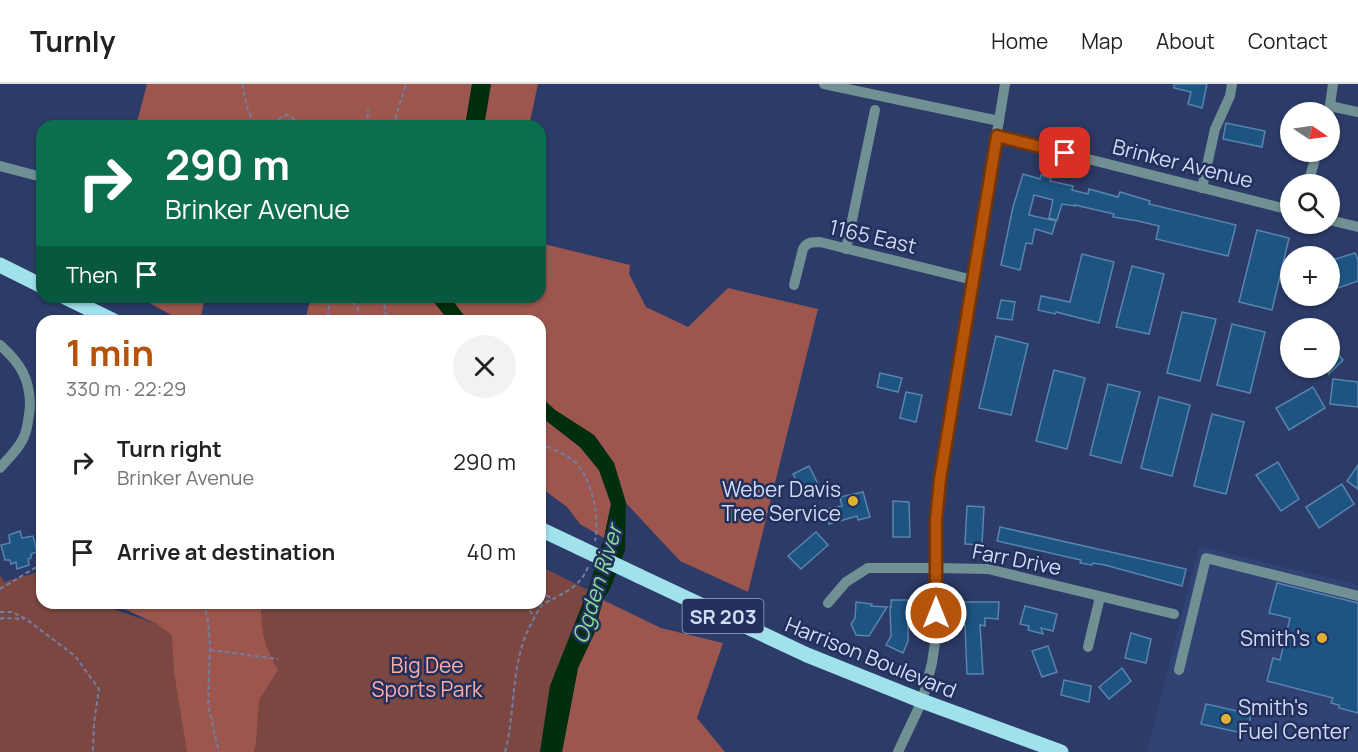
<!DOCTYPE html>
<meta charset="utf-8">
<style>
:root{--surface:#fff;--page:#f2f2f2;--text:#222;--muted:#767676;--line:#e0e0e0;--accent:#b45309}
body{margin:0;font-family:Manrope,sans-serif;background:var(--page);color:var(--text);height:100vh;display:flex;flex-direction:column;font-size:22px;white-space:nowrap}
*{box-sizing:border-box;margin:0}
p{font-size:20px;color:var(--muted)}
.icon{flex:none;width:33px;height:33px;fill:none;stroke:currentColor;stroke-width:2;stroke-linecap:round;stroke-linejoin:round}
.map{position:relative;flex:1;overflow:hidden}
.panel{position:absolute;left:36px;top:231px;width:510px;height:294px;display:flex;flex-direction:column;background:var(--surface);border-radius:18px;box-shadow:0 2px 4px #0004}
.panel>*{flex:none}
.top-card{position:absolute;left:36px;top:36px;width:510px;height:183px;border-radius:18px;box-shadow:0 2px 4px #0004;background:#0b6e4f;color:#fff;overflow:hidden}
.needle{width:39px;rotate:103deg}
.fabs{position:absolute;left:1280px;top:18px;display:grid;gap:12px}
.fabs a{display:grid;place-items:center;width:60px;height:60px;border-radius:50%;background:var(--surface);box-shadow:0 2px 4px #0004;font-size:30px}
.pin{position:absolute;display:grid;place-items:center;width:51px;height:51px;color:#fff;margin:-26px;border-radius:12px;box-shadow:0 3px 9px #0006}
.me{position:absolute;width:66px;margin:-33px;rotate:0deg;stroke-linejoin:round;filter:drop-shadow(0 0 4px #0008)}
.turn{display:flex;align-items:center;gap:21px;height:126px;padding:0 30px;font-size:27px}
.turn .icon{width:78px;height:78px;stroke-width:2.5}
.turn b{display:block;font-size:42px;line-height:51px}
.then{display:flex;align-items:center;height:57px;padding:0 30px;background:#0003;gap:12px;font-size:22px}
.round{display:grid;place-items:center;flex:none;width:63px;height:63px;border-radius:32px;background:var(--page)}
.summary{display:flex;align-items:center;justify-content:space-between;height:102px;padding:0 30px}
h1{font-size:36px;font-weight:700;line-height:45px;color:var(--accent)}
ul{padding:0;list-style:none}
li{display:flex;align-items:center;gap:18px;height:90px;padding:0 30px}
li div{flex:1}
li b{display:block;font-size:22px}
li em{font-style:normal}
header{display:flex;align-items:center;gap:36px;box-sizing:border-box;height:84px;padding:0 30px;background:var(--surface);border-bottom:2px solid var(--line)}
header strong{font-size:28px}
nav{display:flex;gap:33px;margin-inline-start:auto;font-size:21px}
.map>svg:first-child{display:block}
.built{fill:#314275}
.green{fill:#7b4740}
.forest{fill:#9d564e}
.water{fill:#012e0c}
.building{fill:#1d5482;stroke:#5984ad;stroke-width:1.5}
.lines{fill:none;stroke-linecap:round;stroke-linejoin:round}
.path{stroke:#717fa4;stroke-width:2;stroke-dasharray:4.5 3;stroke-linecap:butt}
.minor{stroke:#719094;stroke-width:10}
.major{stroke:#a0e1eb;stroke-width:15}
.major-bridge{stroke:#a0e1eb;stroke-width:15}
.route-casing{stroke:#753606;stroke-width:15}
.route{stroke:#b45309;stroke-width:10}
.poi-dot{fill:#deb133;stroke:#22305b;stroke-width:2}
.labels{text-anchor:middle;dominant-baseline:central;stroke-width:5;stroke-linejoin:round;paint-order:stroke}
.shield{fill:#22305b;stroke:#9ca8c8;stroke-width:1.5}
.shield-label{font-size:20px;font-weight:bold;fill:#d0dbf7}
.street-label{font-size:21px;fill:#d0dbf7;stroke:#22305b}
.poi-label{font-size:21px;fill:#d0dbf7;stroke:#22305b;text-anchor:end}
.park-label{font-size:21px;fill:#ffaca1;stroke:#22305b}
.water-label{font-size:22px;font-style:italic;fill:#89d994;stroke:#22305b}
</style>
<header>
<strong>Turnly</strong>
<nav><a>Home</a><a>Map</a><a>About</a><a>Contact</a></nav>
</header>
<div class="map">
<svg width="1358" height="668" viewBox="0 0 1358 668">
<rect width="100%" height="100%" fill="#2c3b67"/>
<polygon class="built" points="1199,462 1358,501 1358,668 1147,668"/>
<polygon class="green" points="540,482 588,506 550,602 540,668 0,668 0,491 4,498 42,487 42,519 95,519 187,550 163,519 540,519"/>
<g class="forest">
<polygon points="147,0 472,0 465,42 136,42"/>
<polygon points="491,0 538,0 529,42 484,42"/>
<polygon points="540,159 630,181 629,190 646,223 688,243 728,204 818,225 748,508 680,477 626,419 614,379 595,352 555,326 540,312 540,237 468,237 450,213 540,213"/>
<polygon points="139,213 205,213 200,237 182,237"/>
<polygon points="311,213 430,213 449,237 305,237"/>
<polygon points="540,332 580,363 599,386 611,420 604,454 580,440 567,423 540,403"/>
<polygon points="603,516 661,544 723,559 697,634 725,668 562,668 578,584 594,550"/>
<path d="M111 519H261C261 547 264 562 278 586L259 616 256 659 254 668H187L174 588 172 551 157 540Z"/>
</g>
<g class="water">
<polygon points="472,0 491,0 484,42 465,42"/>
<polygon points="430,213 450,213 468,237 449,237"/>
<polygon points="540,312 555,326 594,351 614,379 626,419 625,466 610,505 603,516 594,550 578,584 562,668 540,668 550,602 588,506 604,454 611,420 599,386 580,363 540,332"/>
</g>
<g class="building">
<polygon points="1174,0 1207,0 1202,24 1188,20 1191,8 1174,4"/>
<polygon points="1226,39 1265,47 1262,63 1223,55"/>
<polygon points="1023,90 1040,95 1041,91 1051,94 1050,97 1073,102 1072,106 1088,110 1089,105 1118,113 1120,108 1150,117 1149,120 1236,141 1228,172 1156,155 1159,142 1138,137 1113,133 1114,130 1075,121 1075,122 1062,120 1057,136 1049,134 1053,116 1034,111 1029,131 1056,137 1052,150 1035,145 1032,160 1026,159 1020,186 1001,181 1013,123"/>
<polygon points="1257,146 1289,154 1272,226 1239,218"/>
<polygon points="1355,169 1358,176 1358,197 1329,207 1329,177"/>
<polygon points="1082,170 1114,178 1099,239 1056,228 1055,230 1038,226 1041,212 1070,218"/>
<polygon points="1132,182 1164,190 1149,250 1116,243"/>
<polygon points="1001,216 1015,218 1012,236 997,234"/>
<polygon points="1182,228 1216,235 1200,297 1167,289"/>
<polygon points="1232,240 1265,248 1250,309 1217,301"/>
<polygon points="996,252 1028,260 1011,331 979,324"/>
<polygon points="1329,260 1343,276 1329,290"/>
<polygon points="1054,286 1085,294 1067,365 1036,357"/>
<polygon points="880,289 902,294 898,308 877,303"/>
<polygon points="1333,295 1358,298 1358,323 1330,320"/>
<polygon points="1108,300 1140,308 1121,379 1090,371"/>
<polygon points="1313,303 1325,324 1289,346 1276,324"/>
<polygon points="906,308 922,311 916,338 900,334"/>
<polygon points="1159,313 1190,321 1172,392 1141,384"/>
<polygon points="1212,330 1244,338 1226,410 1194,402"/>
<polygon points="1278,378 1299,415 1281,427 1256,391"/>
<polygon points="1358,381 1358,405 1347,397"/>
<polygon points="809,382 819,402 804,411 793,390"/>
<polygon points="1342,400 1354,420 1319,444 1306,423"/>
<polygon points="863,408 870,433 858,436 857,432 829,440 825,425 842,422 840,413"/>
<polygon points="893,417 909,418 910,453 893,453"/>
<polygon points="967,422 984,423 982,461 965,460"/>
<polygon points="1000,443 1186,485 1182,502 1105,481 1093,479 1092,481 1080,479 1081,476 997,457"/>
<polygon points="20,447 22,454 33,452 37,468 31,470 31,474 28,475 29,481 17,485 16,478 11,480 10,476 5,476 1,461 10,459 9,451"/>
<polygon points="816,448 828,461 801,485 788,472"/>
<polygon points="1277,499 1358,519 1358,629 1339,624 1339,621 1331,619 1333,614 1267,597 1273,574 1280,576 1290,534 1269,529"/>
<polygon points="891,516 908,516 908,557 903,569 886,561 891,552 890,523 891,523"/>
<polygon points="856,518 872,520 871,522 887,523 869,552 856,551 851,540 855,534"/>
<polygon points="961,518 999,518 998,535 985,534 985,542 980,541 983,590 967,590 965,541 961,541"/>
<polygon points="1025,522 1057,530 1053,547 1041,544 1043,550 1028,546 1029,542 1020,540"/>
<polygon points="1131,549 1151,555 1146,579 1125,574"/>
<polygon points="1048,562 1057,588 1042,593 1032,567"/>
<polygon points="1122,584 1131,597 1109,615 1099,603"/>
<polygon points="1064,596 1091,602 1089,618 1061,611"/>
<polygon points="1206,620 1251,630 1247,650 1201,640"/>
</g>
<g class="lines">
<g class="path">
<polyline points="242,0 247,23 252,35 253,42"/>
<path d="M274 42C282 28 290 27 298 42"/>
<polyline points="367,42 368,25"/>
<polyline points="393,42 406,0"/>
<path d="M330 213C335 215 339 214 344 215 357 217 359 226 361 237"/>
<polyline points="383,213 387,237"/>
<polyline points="330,214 328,231 332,237"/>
<path d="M540 360C551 364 565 370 574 377 592 394 600 433 595 457"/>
<polyline points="0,505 38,482"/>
<polyline points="540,507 552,515"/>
<polyline points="204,519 208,537 210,562 208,621 219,668"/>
<polyline points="531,519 530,527 534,533"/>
<polyline points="0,528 12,528 26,535 75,572 99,605 94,639 93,668"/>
<polyline points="0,535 3,534 24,535"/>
<polyline points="210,566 278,575"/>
<path d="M505 668C516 628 510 578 531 540 534 535 538 525 543 520 546 518 552 516 555 514 571 505 581 500 588 483"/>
</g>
<g class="minor">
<polyline points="824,0 999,37"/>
<polyline points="1330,22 1358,28"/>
<polyline points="1329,28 1333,0"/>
<polyline points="997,52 1290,126"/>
<polyline points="0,82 42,93"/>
<polyline points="1308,100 1317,68"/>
<polyline points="1202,104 1215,45 1230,12 1232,0"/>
<polyline points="1329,136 1358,143"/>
<polyline points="846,165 875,26"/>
<path d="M794 201 803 165C807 158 812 158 820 158L973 196"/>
<path d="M0 261C20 279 30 294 30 322 29 331 28 342 25 350 21 363 8 374 0 384"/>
<polyline points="828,519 846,498 868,484 936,484 988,485 1174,530"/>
<polyline points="1088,563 1100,513"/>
<polyline points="1179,586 1206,474 1358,512"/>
<polyline points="898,668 922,617 932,579 936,552 936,437 940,395 1005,0"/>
</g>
<g class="major">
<polyline points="0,181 42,202"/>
<polyline points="65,213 114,237"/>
<polyline points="540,445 578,463"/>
<polyline points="639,492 807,571 922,617 1061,668"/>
</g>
<polyline class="major-bridge" points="578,463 639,492"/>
</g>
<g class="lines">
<defs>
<polyline id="route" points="936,529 936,437 940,395 997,52 1065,69"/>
</defs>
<use href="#route" class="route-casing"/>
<use href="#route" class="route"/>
</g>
<g class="poi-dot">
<circle cx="853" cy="417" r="6"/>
<circle cx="1322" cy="554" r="6"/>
<circle cx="1226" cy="635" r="6"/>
</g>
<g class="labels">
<rect class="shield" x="682.5" y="515" width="81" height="34" rx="4.5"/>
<g class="shield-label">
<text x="723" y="532">SR 203</text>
</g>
<g class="street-label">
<text transform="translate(1183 79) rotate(14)">Brinker Avenue</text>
<text transform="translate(873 152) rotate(13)">1165 East</text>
<text transform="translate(1017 475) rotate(11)">Farr Drive</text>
<text transform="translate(871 573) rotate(22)">Harrison Boulevard</text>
</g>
<g class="poi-label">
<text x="841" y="405">Weber Davis<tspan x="841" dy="24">Tree Service</tspan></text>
<text x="1310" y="554">Smith's</text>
<text x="1238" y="623" text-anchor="start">Smith's<tspan x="1238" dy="24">Fuel Center</tspan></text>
</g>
<g class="park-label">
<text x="427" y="581">Big Dee<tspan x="427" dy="24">Sports Park</tspan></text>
</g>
<g class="water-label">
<text transform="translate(597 500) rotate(-73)">Ogden River</text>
</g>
</g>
</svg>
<div class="fabs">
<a><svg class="needle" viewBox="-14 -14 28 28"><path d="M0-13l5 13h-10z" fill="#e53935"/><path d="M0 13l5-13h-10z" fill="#767676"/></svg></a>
<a><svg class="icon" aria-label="search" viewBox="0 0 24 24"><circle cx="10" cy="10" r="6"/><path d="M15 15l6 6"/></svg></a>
<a>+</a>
<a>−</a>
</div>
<div class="pin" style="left:1065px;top:69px;background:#d93025"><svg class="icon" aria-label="arrive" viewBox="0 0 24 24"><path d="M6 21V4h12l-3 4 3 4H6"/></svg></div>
<svg class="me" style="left:936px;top:529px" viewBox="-20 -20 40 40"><circle r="17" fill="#b45309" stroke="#fff" stroke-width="3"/><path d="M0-11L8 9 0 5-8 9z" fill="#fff"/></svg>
<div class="top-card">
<div class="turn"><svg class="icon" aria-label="right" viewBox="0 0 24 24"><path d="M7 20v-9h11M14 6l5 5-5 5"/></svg><div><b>290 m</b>Brinker Avenue</div></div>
<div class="then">Then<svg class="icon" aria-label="arrive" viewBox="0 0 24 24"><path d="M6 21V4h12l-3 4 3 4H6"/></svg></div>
</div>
<section class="panel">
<div class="summary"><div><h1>1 min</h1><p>330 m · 22:29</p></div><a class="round"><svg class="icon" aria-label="close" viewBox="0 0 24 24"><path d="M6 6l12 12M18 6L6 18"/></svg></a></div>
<ul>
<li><svg class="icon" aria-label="right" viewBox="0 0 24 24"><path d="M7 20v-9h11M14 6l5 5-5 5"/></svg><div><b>Turn right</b><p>Brinker Avenue</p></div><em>290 m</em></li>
<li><svg class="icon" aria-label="arrive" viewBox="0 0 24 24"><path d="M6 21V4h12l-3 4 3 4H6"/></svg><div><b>Arrive at destination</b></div><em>40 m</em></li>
</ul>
</section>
</div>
